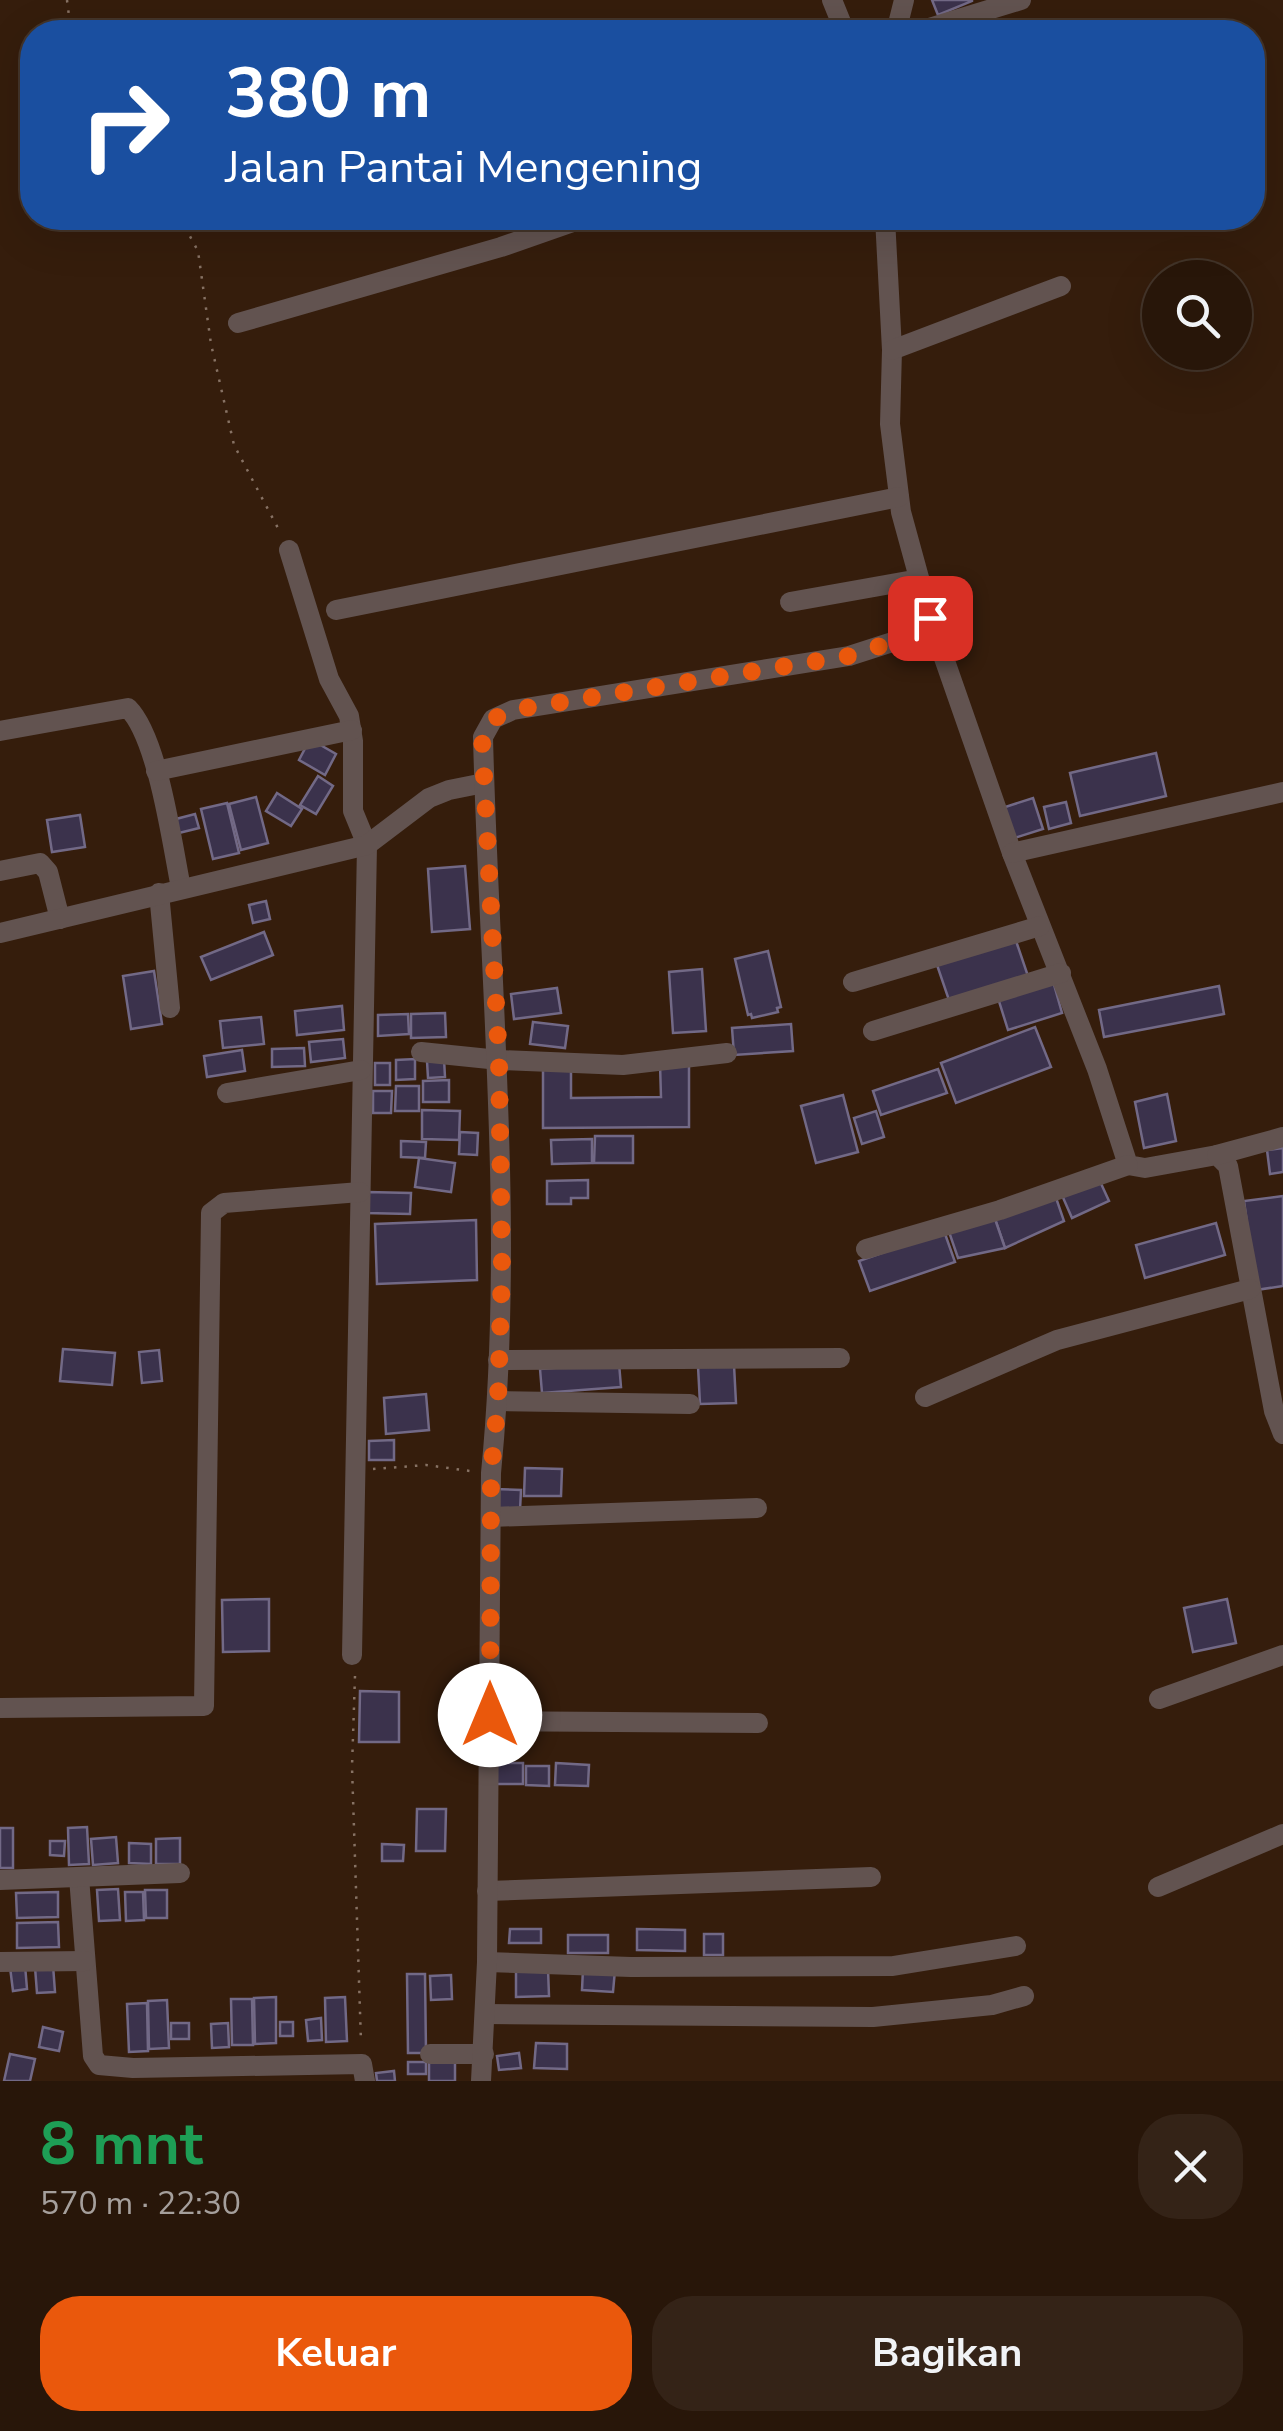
<!DOCTYPE html>
<html lang="id">
<meta charset="utf-8">
<style>
:root{--surface:#281609;--page:#342317;--text:#f1f3f6;--muted:#a59f9c;--line:#44352a;--accent:#ea580c}
body{margin:0;font-family:"Nunito Sans",sans-serif;background:var(--page);color:var(--text);height:100vh;display:flex;flex-direction:column;font-size:38px;white-space:nowrap}
*{box-sizing:border-box;margin:0}
p{font-size:32px;color:var(--muted)}
.icon{flex:none;width:55px;height:55px;fill:none;stroke:currentColor;stroke-width:2;stroke-linecap:round;stroke-linejoin:round}
.map{position:relative;height:2081px;overflow:hidden}
.drawer{display:flex;flex-direction:column;background:var(--surface);flex:1}
.drawer>*{flex:none}
.top-card{position:absolute;left:20px;top:20px;width:1245px;height:210px;border-radius:40px;box-shadow:0 10px 40px #0002,0 0 0 2px var(--line);background:#1a4fa0;color:#fff;overflow:hidden}
.fabs{position:absolute;left:1142px;top:260px;display:grid;gap:20px}
.fabs a{display:grid;place-items:center;width:110px;height:110px;border-radius:50%;background:var(--surface);box-shadow:0 10px 40px #0002,0 0 0 2px var(--line);font-size:50px}
.pin{position:absolute;display:grid;place-items:center;width:85px;height:85px;color:#fff;margin:-42px;border-radius:20px;box-shadow:0 5px 15px #0006}
.me{position:absolute;width:110px;margin:-55px;rotate:0deg;stroke-linejoin:round;filter:drop-shadow(0 0 8px #0008)}
.turn{display:flex;align-items:center;gap:35px;height:210px;padding:0 40px;font-size:45px}
.turn .icon{width:130px;height:130px;stroke-width:2.5}
.turn b{display:block;font-size:70px;line-height:85px}
.round{display:grid;place-items:center;flex:none;width:105px;height:105px;border-radius:40px;background:var(--page)}
.summary{display:flex;align-items:center;justify-content:space-between;height:170px;padding:0 40px}
h1{font-size:60px;font-weight:700;line-height:75px;color:#1e9e55}
.button{display:flex;gap:20px;margin-top:auto;padding:20px 40px}
.button a{flex:1;height:115px;border-radius:40px;background:var(--accent);color:#fff;font-size:40px;font-weight:700;line-height:115px;text-align:center}
.button a+a{background:var(--page);color:var(--text)}
.map>svg:first-child{display:block}
.building{fill:#3b324c;stroke:#726986;stroke-width:2.5}
.lines{fill:none;stroke-linecap:round;stroke-linejoin:round}
.path{stroke:#877264;stroke-width:2.5;stroke-dasharray:2.5 8;stroke-linecap:butt}
.minor{stroke:#625350;stroke-width:20}
.route{stroke:#ea580c;stroke-width:18;stroke-dasharray:0 32.4}
</style>
<div class="map">
<svg width="1283" height="2081" viewBox="0 0 1283 2081">
<rect width="100%" height="100%" fill="#351d0c"/>
<g class="building">
<polygon points="932,0 972,0 972,1 938,15"/>
<polygon points="310,739 336,754 325,775 299,760"/>
<polygon points="1156,753 1166,796 1080,816 1070,773"/>
<polygon points="318,776 333,786 316,814 300,805"/>
<polygon points="277,793 302,809 291,826 266,811"/>
<polygon points="256,797 268,843 241,850 229,804"/>
<polygon points="1033,798 1043,829 1011,839 1002,808"/>
<polygon points="1066,802 1071,823 1049,829 1044,807"/>
<polygon points="227,803 239,853 213,859 201,809"/>
<polygon points="195,814 199,828 179,833 176,819"/>
<polygon points="80,815 85,847 52,852 47,820"/>
<polygon points="465,866 470,929 432,932 428,869"/>
<polygon points="266,901 270,919 253,923 249,905"/>
<polygon points="264,932 273,955 211,980 201,957"/>
<polygon points="1015,938 1029,979 951,1006 937,965"/>
<polygon points="768,951 781,1007 777,1008 778,1012 752,1018 751,1014 748,1015 735,959"/>
<polygon points="702,969 706,1031 673,1033 669,972"/>
<polygon points="154,971 162,1024 131,1029 123,976"/>
<polygon points="1053,981 1062,1013 1008,1030 998,998"/>
<polygon points="1219,986 1224,1014 1104,1037 1099,1010"/>
<polygon points="557,988 561,1013 514,1019 511,994"/>
<polygon points="342,1006 344,1030 297,1035 295,1011"/>
<polygon points="445,1013 446,1037 411,1038 411,1014"/>
<polygon points="408,1014 409,1034 378,1036 378,1015"/>
<polygon points="261,1017 264,1044 223,1048 220,1021"/>
<polygon points="533,1022 568,1026 565,1048 530,1044"/>
<polygon points="791,1024 793,1051 734,1055 732,1028"/>
<polygon points="1035,1027 1051,1067 956,1103 941,1063"/>
<polygon points="343,1039 345,1058 311,1062 309,1042"/>
<polygon points="304,1048 305,1066 272,1067 272,1049"/>
<polygon points="242,1050 245,1071 207,1077 204,1056"/>
<polygon points="415,1059 415,1079 396,1080 396,1060"/>
<polygon points="444,1059 445,1077 428,1078 427,1061"/>
<rect x="375" y="1063" width="15" height="22"/>
<polygon points="660,1064 689,1064 689,1127 543,1128 543,1069 571,1069 571,1098 661,1097"/>
<polygon points="938,1069 947,1093 881,1115 873,1091"/>
<polygon points="449,1080 449,1102 423,1102 423,1081"/>
<polygon points="396,1086 419,1086 419,1111 395,1111"/>
<polygon points="373,1091 392,1091 391,1113 373,1113"/>
<polygon points="1167,1094 1176,1141 1144,1148 1135,1102"/>
<polygon points="843,1095 858,1152 816,1163 801,1106"/>
<polygon points="422,1110 460,1111 459,1140 422,1139"/>
<polygon points="876,1111 884,1137 862,1144 854,1118"/>
<polygon points="460,1132 478,1133 477,1155 459,1154"/>
<polygon points="595,1136 633,1136 633,1163 594,1163"/>
<polygon points="592,1139 592,1163 552,1164 551,1140"/>
<polygon points="401,1141 426,1142 425,1158 401,1157"/>
<polygon points="1283,1148 1283,1172 1270,1174 1267,1150"/>
<polygon points="419,1158 455,1163 451,1192 415,1187"/>
<polygon points="1098,1177 1109,1201 1072,1218 1061,1193"/>
<polygon points="588,1180 588,1198 571,1198 571,1204 547,1204 547,1181"/>
<polygon points="367,1192 411,1193 410,1214 366,1213"/>
<polygon points="1054,1192 1064,1221 1005,1248 995,1219"/>
<polygon points="1283,1196 1283,1286 1256,1290 1244,1201"/>
<polygon points="995,1219 1005,1248 958,1258 948,1229"/>
<polygon points="476,1220 477,1280 377,1284 375,1224"/>
<polygon points="1216,1223 1225,1255 1145,1278 1136,1245"/>
<polygon points="944,1231 955,1262 870,1291 859,1261"/>
<polygon points="63,1349 115,1353 112,1385 60,1381"/>
<polygon points="159,1350 162,1381 142,1383 139,1352"/>
<polygon points="619,1363 621,1387 542,1393 540,1369"/>
<polygon points="734,1365 736,1403 700,1404 698,1366"/>
<polygon points="426,1394 429,1430 386,1434 384,1398"/>
<polygon points="394,1440 394,1460 369,1460 369,1441"/>
<polygon points="525,1468 562,1469 561,1496 524,1496"/>
<polygon points="493,1489 521,1490 520,1510 492,1509"/>
<polygon points="269,1599 269,1651 223,1652 222,1600"/>
<polygon points="1227,1599 1236,1643 1193,1652 1184,1608"/>
<polygon points="360,1691 399,1692 399,1742 359,1742"/>
<rect x="492" y="1763" width="31" height="21"/>
<polygon points="556,1763 589,1765 588,1786 555,1785"/>
<polygon points="526,1766 549,1766 549,1786 526,1785"/>
<polygon points="417,1809 446,1809 445,1851 416,1851"/>
<polygon points="87,1827 89,1864 69,1865 68,1828"/>
<rect x="0" y="1828" width="13" height="40"/>
<polygon points="116,1837 118,1863 93,1865 91,1839"/>
<polygon points="180,1838 180,1864 156,1864 156,1839"/>
<polygon points="50,1841 65,1841 64,1856 50,1855"/>
<polygon points="129,1843 151,1844 151,1864 129,1863"/>
<polygon points="382,1844 404,1845 403,1861 382,1861"/>
<polygon points="118,1889 120,1920 99,1921 97,1890"/>
<polygon points="145,1890 167,1890 167,1918 146,1918"/>
<polygon points="58,1892 58,1917 17,1918 16,1893"/>
<polygon points="125,1892 143,1892 144,1920 126,1921"/>
<polygon points="58,1922 59,1947 17,1948 17,1923"/>
<polygon points="510,1929 541,1929 541,1943 509,1943"/>
<polygon points="637,1929 685,1930 685,1951 637,1950"/>
<rect x="704" y="1934" width="19" height="21"/>
<rect x="568" y="1935" width="40" height="18"/>
<polygon points="25,1965 27,1989 13,1991 10,1967"/>
<polygon points="53,1965 55,1992 37,1993 35,1967"/>
<polygon points="548,1969 549,1996 516,1997 516,1970"/>
<polygon points="583,1969 615,1970 613,1992 582,1990"/>
<polygon points="407,1974 425,1974 426,2053 408,2053"/>
<polygon points="451,1975 452,1999 431,2000 430,1976"/>
<polygon points="276,1997 276,2043 255,2044 254,1998"/>
<polygon points="345,1997 347,2041 326,2042 325,1998"/>
<polygon points="231,1999 252,1999 253,2045 232,2045"/>
<polygon points="167,2000 169,2048 149,2049 148,2001"/>
<polygon points="147,2003 148,2051 129,2052 127,2004"/>
<polygon points="321,2018 322,2040 308,2041 306,2020"/>
<rect x="280" y="2022" width="13" height="14"/>
<rect x="171" y="2023" width="18" height="16"/>
<polygon points="228,2023 229,2047 212,2048 211,2024"/>
<polygon points="43,2027 63,2032 59,2051 39,2047"/>
<polygon points="536,2043 567,2044 567,2069 534,2068"/>
<polygon points="519,2053 521,2068 499,2070 497,2056"/>
<polygon points="10,2054 35,2059 30,2081 4,2081"/>
<polygon points="455,2058 455,2081 429,2081 429,2059"/>
<rect x="408" y="2062" width="18" height="12"/>
<polygon points="394,2071 395,2081 377,2081 376,2073"/>
</g>
<g class="lines">
<g class="path">
<polyline points="67,0 71,32"/>
<polyline points="180,218 198,251 211,344 234,445 280,532"/>
<polyline points="373,1469 426,1465 470,1471"/>
<polyline points="355,1676 352,1767 361,2042"/>
</g>
<g class="minor">
<polyline points="832,0 845,32"/>
<polyline points="896,32 904,0"/>
<polyline points="916,32 1021,0"/>
<polyline points="885,218 892,350 890,424 901,512 930,618 1012,853 1097,1069 1128,1165 1145,1168 1217,1155 1228,1166 1274,1411 1283,1434"/>
<polyline points="238,323 501,247 584,218"/>
<polyline points="892,350 1061,286"/>
<polyline points="289,550 329,679 349,716 353,741 353,811 367,845 352,1655"/>
<polyline points="790,602 919,579"/>
<polyline points="336,610 899,497"/>
<path d="M0 731 128 708C158 738 172 843 181 888"/>
<polyline points="156,771 352,730"/>
<polyline points="1012,853 1283,792"/>
<polyline points="0,871 40,863 48,872 60,919"/>
<polyline points="159,893 170,1008"/>
<polyline points="0,933 367,845 429,798 449,790 484,783"/>
<polyline points="853,982 1040,926"/>
<polyline points="873,1031 1061,973"/>
<polyline points="421,1052 499,1060 623,1065 727,1053"/>
<polyline points="227,1093 361,1070"/>
<polyline points="1217,1155 1283,1137"/>
<polyline points="866,1249 1000,1210 1128,1165"/>
<polyline points="498,1360 840,1358"/>
<polyline points="925,1397 1057,1340 1250,1289"/>
<polyline points="498,1401 690,1404"/>
<polyline points="491,1517 757,1508"/>
<polyline points="1159,1699 1283,1655"/>
<polyline points="0,1708 204,1706 211,1213 224,1203 360,1192"/>
<polyline points="490,1721 758,1723"/>
<polyline points="79,1877 93,2056 99,2065 133,2068 362,2064 365,2081"/>
<polyline points="0,1880 180,1873"/>
<polyline points="1158,1887 1283,1834"/>
<polyline points="487,1891 871,1877"/>
<polyline points="0,1962 85,1961"/>
<polyline points="487,1962 631,1967 893,1966 1016,1946"/>
<polyline points="485,2014 873,2017 992,2005 1024,1996"/>
<polyline points="430,2054 484,2054"/>
<path d="M481 2081 487 1962 491 1473C515 1228 489 983 483 737L493 719 513 710 849 656 908 637 930 618"/>
</g>
</g>
<g class="lines">
<polyline class="route" points="490,1715 491,1473 498,1400 502,1270 499,1060 482,738 493,719 513,710 849,656 908,637 930,618"/>
</g>
</svg>
<div class="fabs">
<a><svg class="icon" aria-label="search" viewBox="0 0 24 24"><circle cx="10" cy="10" r="6"/><path d="M15 15l6 6"/></svg></a>
</div>
<div class="pin" style="left:930px;top:618px;background:#d93025"><svg class="icon" aria-label="arrive" viewBox="0 0 24 24"><path d="M6 21V4h12l-3 4 3 4H6"/></svg></div>
<svg class="me" style="left:490px;top:1715px" viewBox="-20 -20 40 40"><circle r="19" fill="#fff"/><path d="M0-13L10 11 0 6-10 11z" fill="#ea580c"/></svg>
<div class="top-card">
<div class="turn"><svg class="icon" aria-label="right" viewBox="0 0 24 24"><path d="M7 20v-9h11M14 6l5 5-5 5"/></svg><div><b>380 m</b>Jalan Pantai Mengening</div></div>
</div>
</div>
<section class="drawer">
<div class="summary"><div><h1>8 mnt</h1><p>570 m · 22:30</p></div><a class="round"><svg class="icon" aria-label="close" viewBox="0 0 24 24"><path d="M6 6l12 12M18 6L6 18"/></svg></a></div>
<div class="button"><a>Keluar</a><a>Bagikan</a></div>
</section>
